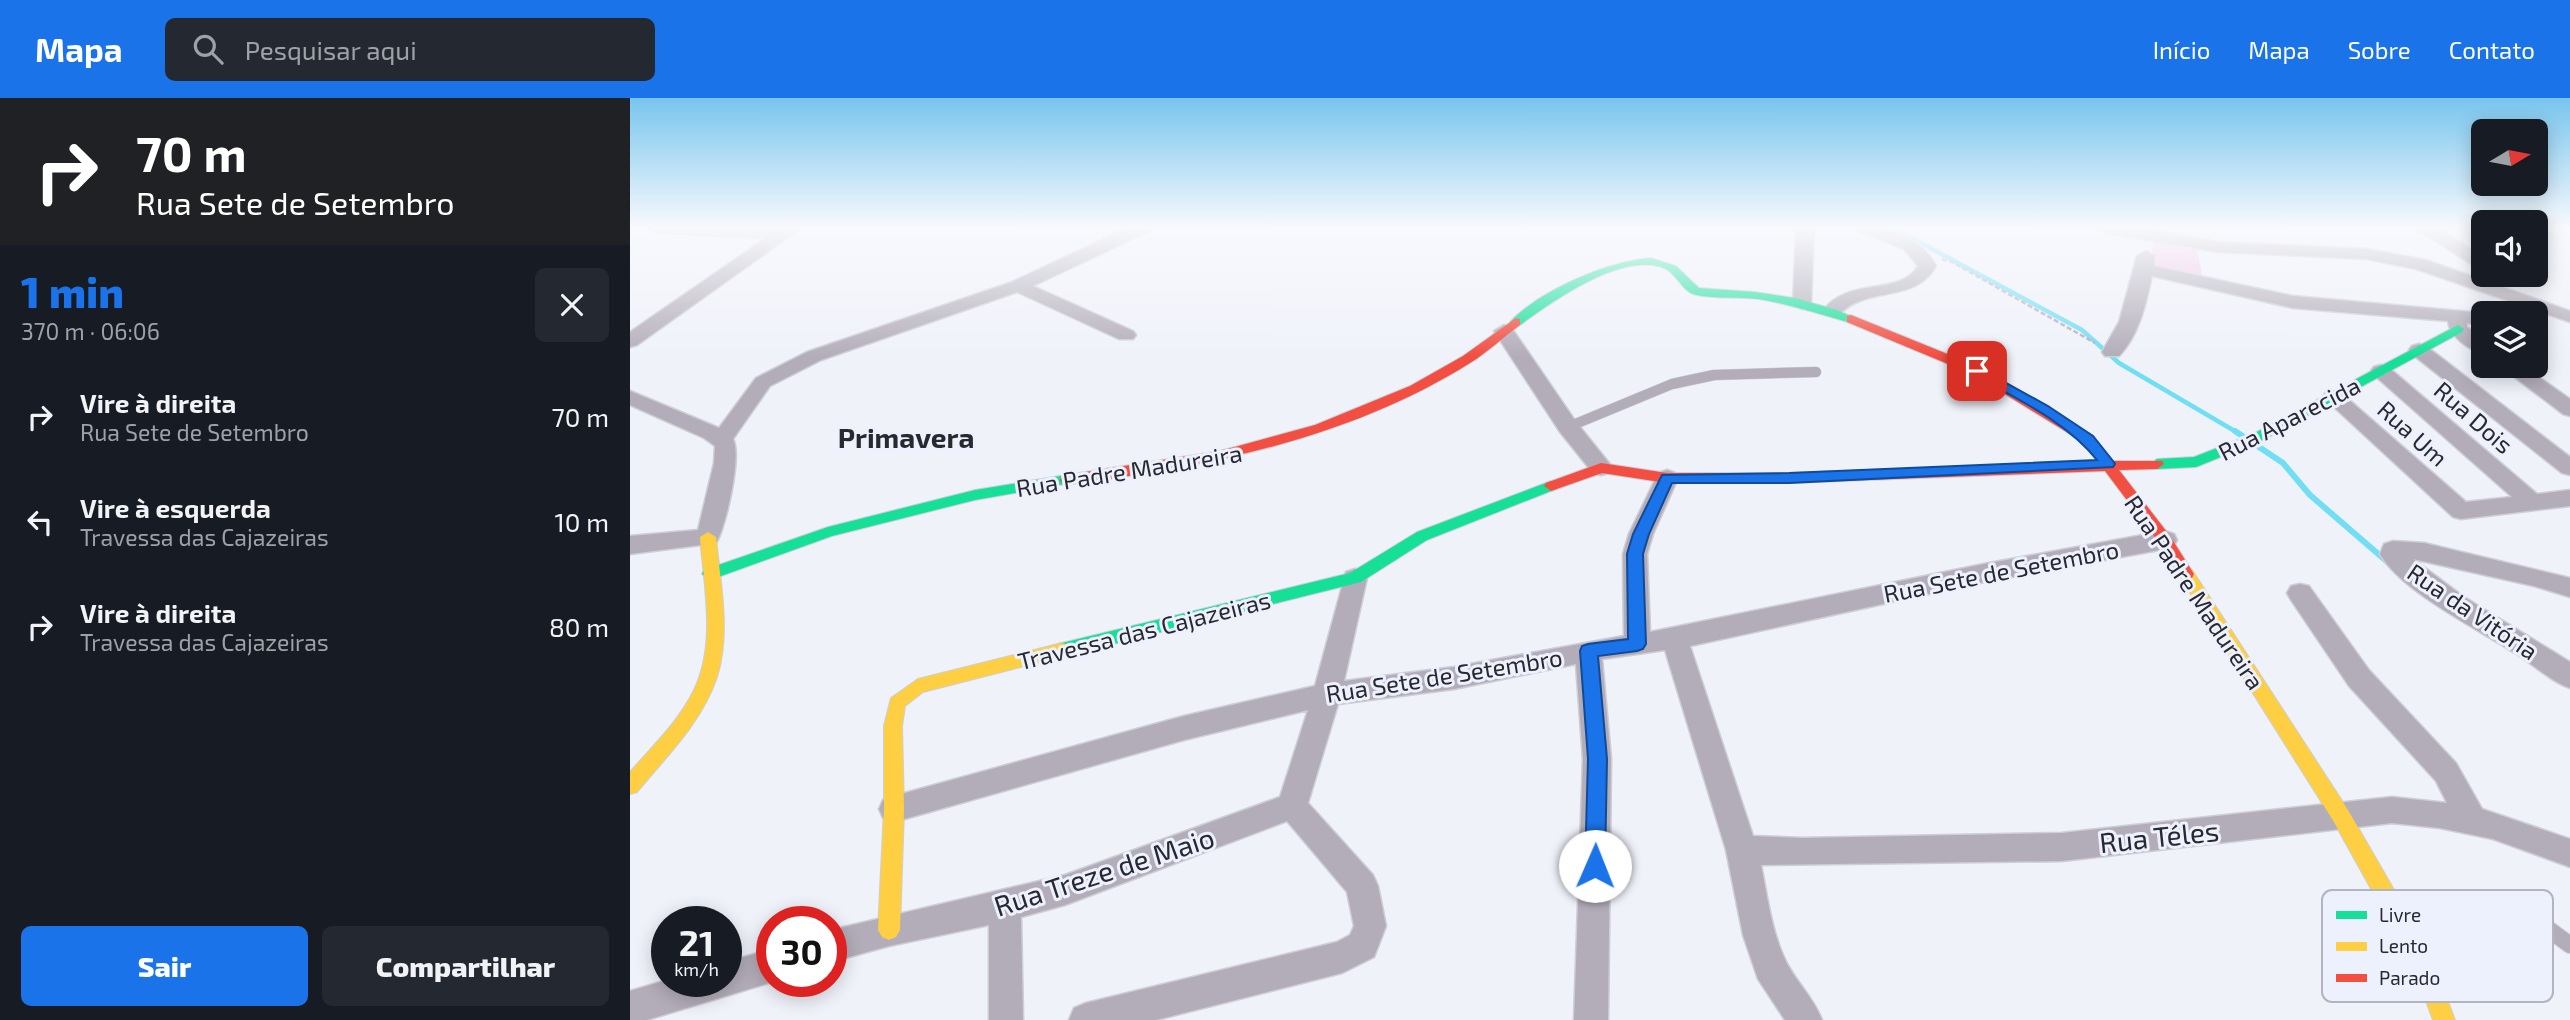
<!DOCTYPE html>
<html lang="pt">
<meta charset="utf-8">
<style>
:root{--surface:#171b24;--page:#242831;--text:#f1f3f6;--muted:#9ea1a6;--accent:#1a73e8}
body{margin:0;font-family:"Exo 2",sans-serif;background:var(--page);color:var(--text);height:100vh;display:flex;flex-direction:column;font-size:26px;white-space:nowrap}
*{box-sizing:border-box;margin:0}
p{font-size:23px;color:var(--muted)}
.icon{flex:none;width:38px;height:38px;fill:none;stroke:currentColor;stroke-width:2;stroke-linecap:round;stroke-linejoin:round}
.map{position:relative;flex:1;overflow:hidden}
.sheet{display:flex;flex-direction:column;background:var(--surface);width:630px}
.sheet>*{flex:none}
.guide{background:#202124;color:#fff;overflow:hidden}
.needle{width:46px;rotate:80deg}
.controls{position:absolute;left:1841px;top:21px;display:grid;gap:14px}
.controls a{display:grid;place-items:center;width:77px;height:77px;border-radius:10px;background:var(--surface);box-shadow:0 4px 18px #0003;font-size:35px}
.speed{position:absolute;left:21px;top:808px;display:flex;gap:14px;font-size:35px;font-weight:700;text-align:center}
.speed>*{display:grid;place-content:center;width:91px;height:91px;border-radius:50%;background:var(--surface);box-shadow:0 4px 18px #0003;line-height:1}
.speed small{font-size:18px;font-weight:400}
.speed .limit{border:10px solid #d22;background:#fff;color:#111}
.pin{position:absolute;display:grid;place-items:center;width:60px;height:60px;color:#fff;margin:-30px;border-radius:14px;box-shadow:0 4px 10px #0006}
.me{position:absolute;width:77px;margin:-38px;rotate:1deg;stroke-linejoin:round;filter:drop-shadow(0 0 5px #0008)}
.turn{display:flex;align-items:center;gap:24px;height:147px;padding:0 21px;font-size:32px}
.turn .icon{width:91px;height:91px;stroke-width:2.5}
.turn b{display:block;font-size:49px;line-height:60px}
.round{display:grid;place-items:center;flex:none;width:74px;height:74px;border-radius:10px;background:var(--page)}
.head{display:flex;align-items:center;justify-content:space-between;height:119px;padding:0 21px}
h1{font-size:42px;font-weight:800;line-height:52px;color:var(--accent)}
.primary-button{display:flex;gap:14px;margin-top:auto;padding:14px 21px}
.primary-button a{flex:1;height:80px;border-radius:10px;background:var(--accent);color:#fff;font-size:28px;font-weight:800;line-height:80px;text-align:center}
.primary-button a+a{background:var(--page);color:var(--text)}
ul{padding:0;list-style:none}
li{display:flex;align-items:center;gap:21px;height:105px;padding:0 21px}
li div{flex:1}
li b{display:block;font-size:26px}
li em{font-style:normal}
header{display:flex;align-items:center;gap:42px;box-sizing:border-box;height:98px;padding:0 35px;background:var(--accent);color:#fff}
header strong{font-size:33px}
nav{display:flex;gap:38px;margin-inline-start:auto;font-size:24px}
.search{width:490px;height:63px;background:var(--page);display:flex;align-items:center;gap:18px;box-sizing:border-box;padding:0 24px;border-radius:10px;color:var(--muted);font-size:26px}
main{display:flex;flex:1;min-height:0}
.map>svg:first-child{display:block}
.green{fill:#f2c3e6}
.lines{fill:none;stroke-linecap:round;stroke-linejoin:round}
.stream-far1{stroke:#71def4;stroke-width:4.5}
.stream{stroke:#71def4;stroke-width:6}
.lane-far1-casing{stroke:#cdcfd5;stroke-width:11}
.lane-casing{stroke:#cdcfd5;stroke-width:18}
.street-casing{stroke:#cdcfd5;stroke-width:3}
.fast-casing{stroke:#cdcfd5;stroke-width:2}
.slow-casing{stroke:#cdcfd5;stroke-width:2}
.jam-casing{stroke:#cdcfd5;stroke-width:2}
.path{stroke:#b4b2bc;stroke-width:2.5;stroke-dasharray:5 2.5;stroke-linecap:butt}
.lane-far1{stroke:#b3adb9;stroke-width:10}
.lane{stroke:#b3adb9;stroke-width:16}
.street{fill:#b3adb9;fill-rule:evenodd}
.fast{fill:#16e098;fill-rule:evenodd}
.slow{fill:#ffcf43;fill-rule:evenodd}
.jam{fill:#f24e42;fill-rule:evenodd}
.route{fill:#1a73e8;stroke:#114b97;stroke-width:2}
.labels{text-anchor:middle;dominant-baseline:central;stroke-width:6;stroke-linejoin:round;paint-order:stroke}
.street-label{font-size:24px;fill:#28292f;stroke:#edf0fd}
.quarter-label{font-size:28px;font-weight:bold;fill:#28292f;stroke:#edf0fd}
.near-street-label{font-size:28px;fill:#28292f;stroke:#edf0fd}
.key{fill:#edf0fd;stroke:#b2b4bf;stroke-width:2}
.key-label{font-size:19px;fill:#28292f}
</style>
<header>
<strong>Mapa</strong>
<div class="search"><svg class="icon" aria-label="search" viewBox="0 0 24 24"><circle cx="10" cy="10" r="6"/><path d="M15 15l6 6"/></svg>Pesquisar aqui</div>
<nav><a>Início</a><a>Mapa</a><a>Sobre</a><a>Contato</a></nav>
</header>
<main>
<section class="sheet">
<div class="guide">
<div class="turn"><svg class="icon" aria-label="right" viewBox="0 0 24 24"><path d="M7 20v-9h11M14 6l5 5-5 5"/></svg><div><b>70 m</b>Rua Sete de Setembro</div></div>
</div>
<div class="head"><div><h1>1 min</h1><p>370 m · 06:06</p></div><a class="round"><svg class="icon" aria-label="close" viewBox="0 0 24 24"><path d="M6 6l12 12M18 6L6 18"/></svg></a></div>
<ul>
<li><svg class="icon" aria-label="right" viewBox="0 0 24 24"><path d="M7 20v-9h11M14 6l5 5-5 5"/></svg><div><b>Vire à direita</b><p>Rua Sete de Setembro</p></div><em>70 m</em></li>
<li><svg class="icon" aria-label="left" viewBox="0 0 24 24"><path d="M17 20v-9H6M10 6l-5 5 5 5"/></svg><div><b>Vire à esquerda</b><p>Travessa das Cajazeiras</p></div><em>10 m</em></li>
<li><svg class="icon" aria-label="right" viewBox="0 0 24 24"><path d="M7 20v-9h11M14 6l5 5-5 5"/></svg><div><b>Vire à direita</b><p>Travessa das Cajazeiras</p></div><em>80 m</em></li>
</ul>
<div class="primary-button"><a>Sair</a><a>Compartilhar</a></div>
</section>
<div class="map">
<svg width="1940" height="922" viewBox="0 0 1940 922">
<rect width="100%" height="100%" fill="#f0f2fa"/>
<polygon class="green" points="1523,143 1567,151 1573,182 1520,171"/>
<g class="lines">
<polyline class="stream-far1" points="1253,130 1280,139 1452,232 1489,265 1608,335"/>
<g class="stream">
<polyline points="1605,333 1614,339"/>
<polyline points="1623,345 1653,365 1680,397 1761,467"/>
</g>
<defs>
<polyline id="lane-far1" points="938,329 1042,286 1084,277 1186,274"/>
<polyline id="lane" points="1894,813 1940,847"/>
<g id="street">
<polygon points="19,130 150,131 171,130 7,247 0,249 0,234 136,140 28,135"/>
<path d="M497 130H520L517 134 403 188 503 233 506 237 503 241H489L387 194 191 262 140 288 103 341C112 357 96 429 86 445L0 456V438L68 432 84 365 85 348 74 340 0 307V293L89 330 126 280 177 254 382 184Z"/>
<polygon points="1166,130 1184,130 1181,205 1172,211 1163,205"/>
<path d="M1228 130C1261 130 1289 137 1306 168 1285 206 1236 187 1209 217H1195L1193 213C1217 178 1270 199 1288 168L1274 151 1231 134Z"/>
<polygon points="1467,130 1506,130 1588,144 1737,151 1796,162 1940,213 1940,224 1786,171 1737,161 1588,154 1476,135"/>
<polygon points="1786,130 1807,130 1853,158 1853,171 1847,170"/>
<path d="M1516 153 1525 158 1524 168 1663 198 1853 215V227L1837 225V229L1853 240V255C1839 252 1819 238 1818 223L1663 210 1522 178C1516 206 1509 237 1489 258H1475L1472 254 1489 224 1507 158Z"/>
<polygon points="874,227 881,229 946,324 979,365 982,370 979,375 971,377 963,375 930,334 864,233"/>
<polygon points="1789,246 1796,248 1940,359 1940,377 1932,375 1782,256 1779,252 1782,248"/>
<polygon points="1751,267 1758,269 1907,396 1940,392 1940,408 1831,421 1823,419 1693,299 1696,294 1710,294 1836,404 1882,399 1744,277 1741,273 1744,269"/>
<polygon points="1870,268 1893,268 1940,301 1940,318 1933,316"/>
<path d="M1037 372 1045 375 1048 380 1023 436 1017 456 1020 534 1354 466 1535 433 1544 436 1547 442 1544 448 1535 451 1354 484 1060 548 1123 738 1172 740 1432 735 1762 699 1817 705 1806 683 1719 588 1661 502 1657 495 1661 488 1670 486 1679 488 1739 572 1826 665 1852 711 1940 741V769L1863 741 1810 730 1762 725 1432 763 1131 767C1137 797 1141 829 1153 857 1162 880 1183 898 1192 922H1155L1128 881 1113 837 1096 752 1035 552 972 561 981 661 978 922H944L953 661 946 566 824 591 708 606 678 705 743 777 748 788 756 828 744 859 712 875 526 922H439L444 910 456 905 707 844 720 837 724 828 717 794 657 723 435 807 391 819 393 922H359V827L259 848 201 864V832L435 777 650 699 678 612 554 642 264 724 253 720 249 711 253 702 264 698 554 618 685 588 716 474 725 471 734 474 737 480 714 583 824 569 994 538 993 456 999 436 1026 380 1029 375Z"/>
<path d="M1763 443 1794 445 1940 480V499L1904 488 1783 461 1834 499 1940 564V590C1920 583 1903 566 1885 555 1848 531 1772 494 1750 456L1754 446Z"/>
<polygon points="142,851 142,884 17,922 0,922 0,893 37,882 96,884 96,864"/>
</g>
<g id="fast">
<path d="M1021 160 1046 168 1069 190 1125 194 1165 200 1207 212 1227 221 1221 225C1189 216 1160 206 1128 201 1111 199 1077 201 1063 196 1052 192 1047 177 1036 171 994 152 923 203 890 227L886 228 880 224C910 192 978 163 1021 160Z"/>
<polygon points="1828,227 1834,231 1832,234 1633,342 1566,369 1527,371 1520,366 1527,361 1564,359 1623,336"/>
<polygon points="436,377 441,379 443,382 441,385 345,402 202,438 80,482 72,476 74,472 198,429 345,392"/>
<polygon points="921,383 928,388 926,391 797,442 731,484 432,559 426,557 423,552 426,547 432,545 720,475 787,434"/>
</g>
<g id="slow">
<path d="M78 434 86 439C90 484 101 534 87 579 72 624 36 659 7 694L0 696V674C22 649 48 624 63 594 87 547 74 489 70 439Z"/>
<polygon points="1556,470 1562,472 1718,712 1798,851 1825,922 1803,922 1781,863 1704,724 1548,476"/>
<polygon points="432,545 438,547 441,552 438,557 293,594 275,608 272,628 274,711 270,832 266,839 259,842 252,839 248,832 254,711 254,628 261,600 288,581"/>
</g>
<g id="jam">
<polygon points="1221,217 1352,270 1463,338 1482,363 1532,363 1534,366 1527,371 1489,372 1540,438 1564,476 1562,480 1550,480 1530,446 1475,373 1159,385 1037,385 972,375 921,393 914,388 916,385 971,365 1037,375 1159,375 1468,364 1453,344 1342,276 1217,224 1217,218"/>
<path d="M886 220 890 221V227C873 239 858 254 840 265 719 341 576 369 436 387L429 382 436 377 590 353 685 327 780 288 833 258Z"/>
</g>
</defs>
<use href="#lane-far1" class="lane-far1-casing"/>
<use href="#lane" class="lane-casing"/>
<use href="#street" class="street-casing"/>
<use href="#fast" class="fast-casing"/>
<use href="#slow" class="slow-casing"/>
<use href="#jam" class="jam-casing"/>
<polyline class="path" points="1312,161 1322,164 1465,245"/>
<use href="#lane-far1" class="lane-far1"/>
<use href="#lane" class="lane"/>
<use href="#street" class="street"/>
<use href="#fast" class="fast"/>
<use href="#slow" class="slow"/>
<use href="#jam" class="jam"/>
</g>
<linearGradient id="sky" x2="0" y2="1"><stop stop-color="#78c5ed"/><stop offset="0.5" stop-color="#f8f9fd"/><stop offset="1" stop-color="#f8f9fd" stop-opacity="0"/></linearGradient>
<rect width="1940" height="259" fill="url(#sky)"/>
<path class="route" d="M1347 269 1418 308 1463 338 1483 363 1485 366 1483 369 1159 385H1042L1019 436 1013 456 1016 546 1013 551 1007 553 968 558 977 661 975 768 973 775 965 778 958 775 955 768 958 661 950 553 952 548 958 546 998 541 997 456 1003 436 1032 377 1159 375 1467 362C1436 323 1385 300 1342 276V270Z"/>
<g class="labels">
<g class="street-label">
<text transform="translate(1844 319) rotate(41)">Rua Dois</text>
<text transform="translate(1659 320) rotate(-27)">Rua Aparecida</text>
<text transform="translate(1783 335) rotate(42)">Rua Um</text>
<text transform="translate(499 372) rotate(-9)">Rua Padre Madureira</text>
<text transform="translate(1371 473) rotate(-11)">Rua Sete de Setembro</text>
<text transform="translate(1565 494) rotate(56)">Rua Padre Madureira</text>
<text transform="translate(1843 513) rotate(34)">Rua da Vitória</text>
<text transform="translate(514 532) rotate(-14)">Travessa das Cajazeiras</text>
<text transform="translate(814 577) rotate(-9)">Rua Sete de Setembro</text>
</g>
<g class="quarter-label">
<text x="276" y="339">Primavera</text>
</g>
<g class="near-street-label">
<text transform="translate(1529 738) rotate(-6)">Rua Téles</text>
<text transform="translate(474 773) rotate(-18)">Rua Treze de Maio</text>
</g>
</g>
<rect x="1692" y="792" width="231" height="112" rx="10" class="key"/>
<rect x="1706" y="813" width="31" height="8" fill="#16e098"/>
<rect x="1706" y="844" width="31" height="9" fill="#ffcf43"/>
<rect x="1706" y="876" width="31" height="8" fill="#f24e42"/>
<g class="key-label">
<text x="1749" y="824">Livre</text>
<text x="1749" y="855">Lento</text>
<text x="1749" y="887">Parado</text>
</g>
</svg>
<div class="controls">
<a><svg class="needle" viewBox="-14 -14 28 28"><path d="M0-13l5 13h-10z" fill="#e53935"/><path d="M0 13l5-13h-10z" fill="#9ea1a6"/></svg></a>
<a><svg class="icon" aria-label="sound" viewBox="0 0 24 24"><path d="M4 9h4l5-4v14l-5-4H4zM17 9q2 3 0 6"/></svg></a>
<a><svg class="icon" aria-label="layers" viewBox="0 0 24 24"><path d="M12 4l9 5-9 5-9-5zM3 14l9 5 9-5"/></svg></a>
</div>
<div class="speed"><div>21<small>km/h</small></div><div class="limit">30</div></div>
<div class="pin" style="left:1347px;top:273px;background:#d93025"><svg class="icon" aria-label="arrive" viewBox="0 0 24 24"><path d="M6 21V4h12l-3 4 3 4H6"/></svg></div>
<svg class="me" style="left:965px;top:768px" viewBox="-20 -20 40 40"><circle r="19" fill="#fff"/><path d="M0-13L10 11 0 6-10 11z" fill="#1a73e8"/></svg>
</div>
</main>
